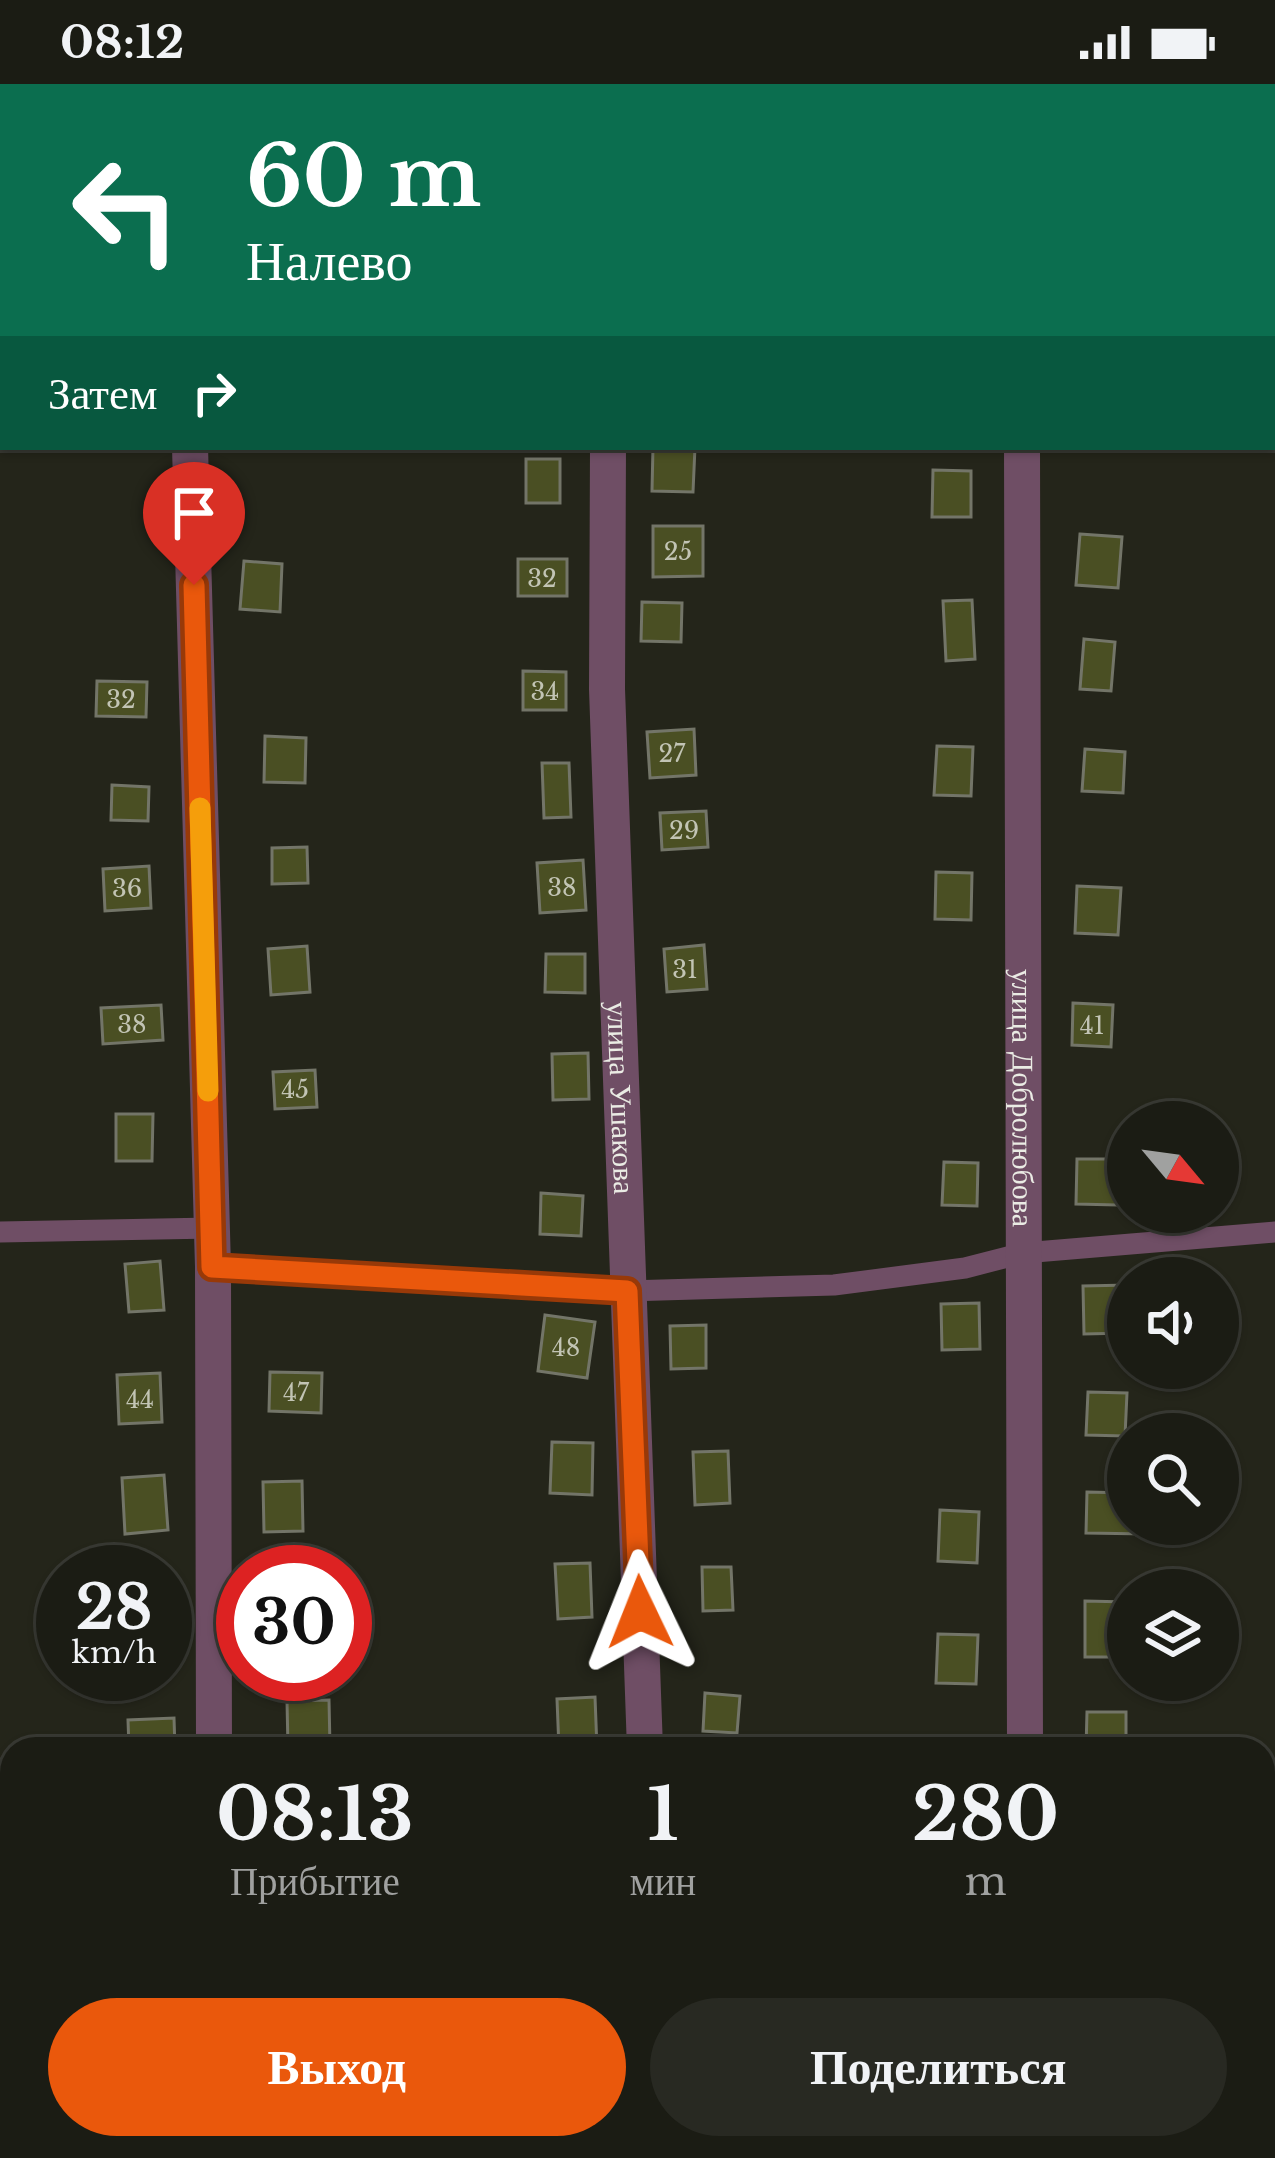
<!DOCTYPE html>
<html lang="ru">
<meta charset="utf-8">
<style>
:root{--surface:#1b1c14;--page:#282922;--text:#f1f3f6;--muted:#a0a1a0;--line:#393a34;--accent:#ea580c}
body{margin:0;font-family:"Libre Baskerville",serif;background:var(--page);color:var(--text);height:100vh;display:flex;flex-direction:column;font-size:45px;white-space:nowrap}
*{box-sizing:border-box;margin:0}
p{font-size:39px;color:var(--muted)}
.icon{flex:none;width:66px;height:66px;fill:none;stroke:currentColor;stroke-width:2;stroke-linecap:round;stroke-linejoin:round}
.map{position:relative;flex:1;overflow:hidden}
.drawer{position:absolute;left:0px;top:1653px;width:1275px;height:423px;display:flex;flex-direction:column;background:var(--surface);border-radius:36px 36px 0 0;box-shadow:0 3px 9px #0004,0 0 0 3px var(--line)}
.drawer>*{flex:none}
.guide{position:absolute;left:0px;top:0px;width:1275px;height:366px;box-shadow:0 3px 9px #0004,0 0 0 3px var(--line);background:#0b6e4f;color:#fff;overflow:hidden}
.needle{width:78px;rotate:119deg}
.controls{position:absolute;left:1107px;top:1017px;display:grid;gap:24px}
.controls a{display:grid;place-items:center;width:132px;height:132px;border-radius:50%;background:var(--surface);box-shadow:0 3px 9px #0004,0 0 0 3px var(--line);font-size:60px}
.speed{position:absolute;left:36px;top:1461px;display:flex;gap:24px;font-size:60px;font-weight:700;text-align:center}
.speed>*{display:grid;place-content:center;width:156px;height:156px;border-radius:50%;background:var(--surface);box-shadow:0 3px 9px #0004,0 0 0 3px var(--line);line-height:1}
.speed small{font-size:30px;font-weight:400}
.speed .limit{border:18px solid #d22;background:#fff;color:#111}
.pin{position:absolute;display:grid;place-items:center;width:102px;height:102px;color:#fff;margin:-123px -51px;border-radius:50% 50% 50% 0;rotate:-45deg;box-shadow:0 0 12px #0007}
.pin .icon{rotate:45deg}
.me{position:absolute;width:132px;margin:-66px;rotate:358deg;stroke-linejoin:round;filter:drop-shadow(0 0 9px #0008)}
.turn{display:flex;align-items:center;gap:42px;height:252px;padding:0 48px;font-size:54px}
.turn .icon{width:156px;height:156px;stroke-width:2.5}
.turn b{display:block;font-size:84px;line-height:102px}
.then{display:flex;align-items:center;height:114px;padding:0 48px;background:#0003;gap:24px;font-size:45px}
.eta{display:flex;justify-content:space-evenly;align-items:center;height:204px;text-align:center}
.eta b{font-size:72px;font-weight:800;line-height:84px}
.primary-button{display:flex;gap:24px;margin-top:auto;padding:24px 48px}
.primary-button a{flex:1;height:138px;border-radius:72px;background:var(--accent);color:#fff;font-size:48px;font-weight:800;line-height:138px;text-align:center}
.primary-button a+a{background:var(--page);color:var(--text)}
.status{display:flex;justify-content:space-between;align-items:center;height:84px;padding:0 60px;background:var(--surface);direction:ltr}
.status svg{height:33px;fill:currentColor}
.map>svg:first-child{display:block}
.building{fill:#4a4f23;stroke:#737568;stroke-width:3}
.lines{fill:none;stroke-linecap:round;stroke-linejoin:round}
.lane{stroke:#6f4e65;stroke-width:21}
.street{stroke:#6f4e65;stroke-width:36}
.route-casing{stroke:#983908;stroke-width:30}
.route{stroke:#ea580c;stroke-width:21}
.slow{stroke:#f59e0b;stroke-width:21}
.labels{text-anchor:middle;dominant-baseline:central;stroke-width:10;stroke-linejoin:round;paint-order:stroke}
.number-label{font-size:24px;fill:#c2c4b4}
.street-label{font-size:30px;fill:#eaebe4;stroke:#24251a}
</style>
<div class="status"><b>08:12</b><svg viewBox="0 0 49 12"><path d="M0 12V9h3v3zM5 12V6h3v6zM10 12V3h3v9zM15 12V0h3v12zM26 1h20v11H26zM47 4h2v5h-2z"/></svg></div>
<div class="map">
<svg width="1275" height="2074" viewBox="0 0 1275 2074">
<rect width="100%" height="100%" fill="#24251a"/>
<g class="building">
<polygon points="653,363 695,363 693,408 652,407"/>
<rect x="526" y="375" width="34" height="44"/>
<polygon points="933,386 971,387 971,433 932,433"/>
<polygon points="653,442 703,442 703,492 653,493"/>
<polygon points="1080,450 1122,453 1118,504 1076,501"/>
<rect x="518" y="475" width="49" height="37"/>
<polygon points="244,477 282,480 280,528 240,525"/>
<polygon points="972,516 975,575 946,577 943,517"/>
<polygon points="642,518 682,519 681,558 641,557"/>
<polygon points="1084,555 1115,558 1111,607 1080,605"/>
<polygon points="523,587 566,588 566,626 523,626"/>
<polygon points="97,597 147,598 146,633 96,632"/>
<polygon points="694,645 696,691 650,694 647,648"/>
<polygon points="265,652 306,654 305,699 264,698"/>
<polygon points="937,662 973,663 971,712 934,711"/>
<polygon points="1085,665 1125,668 1123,709 1082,707"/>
<polygon points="542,679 569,679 571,733 544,734"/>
<polygon points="112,701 149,703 148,737 111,736"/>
<polygon points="706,727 708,763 662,766 660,729"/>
<polygon points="307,763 308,799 272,800 272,764"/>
<polygon points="583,776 586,826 540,829 537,779"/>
<polygon points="149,782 151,824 105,827 103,785"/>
<polygon points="936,788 972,789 971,836 935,835"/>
<polygon points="1077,802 1121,804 1118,851 1075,849"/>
<polygon points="704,861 707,905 667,908 664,865"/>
<polygon points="307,862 310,908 271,911 268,865"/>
<polygon points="546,870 585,870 585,909 545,908"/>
<polygon points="1073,919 1113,921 1111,963 1072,961"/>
<polygon points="161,921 163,956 103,960 101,924"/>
<polygon points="588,969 589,1015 553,1016 552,970"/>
<polygon points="315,986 317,1023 275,1025 273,988"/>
<polygon points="116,1030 153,1030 152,1077 116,1077"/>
<polygon points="1077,1075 1117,1075 1117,1121 1076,1120"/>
<polygon points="944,1078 978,1079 977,1122 942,1121"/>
<polygon points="541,1109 583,1112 581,1152 540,1150"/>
<polygon points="160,1177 164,1226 129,1228 125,1180"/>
<polygon points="1128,1201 1128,1249 1084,1250 1083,1202"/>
<polygon points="979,1219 980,1265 942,1266 941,1220"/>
<polygon points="545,1231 595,1238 587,1294 538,1287"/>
<polygon points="706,1241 706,1284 671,1285 670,1242"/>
<polygon points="270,1288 322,1289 321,1329 269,1327"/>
<polygon points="160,1289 162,1338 119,1340 117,1291"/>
<polygon points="1088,1308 1127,1309 1125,1352 1086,1351"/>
<polygon points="552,1358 593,1359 592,1411 550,1409"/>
<polygon points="728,1367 730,1419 695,1421 693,1368"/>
<polygon points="164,1391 168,1446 125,1450 122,1394"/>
<polygon points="302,1397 303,1447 264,1448 263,1398"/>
<polygon points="1087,1408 1128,1409 1128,1440 1146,1440 1146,1450 1086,1449"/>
<polygon points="940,1426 979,1428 977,1479 938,1477"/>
<polygon points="590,1479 592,1533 558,1535 555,1480"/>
<polygon points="702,1483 731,1483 733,1526 703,1527"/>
<polygon points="165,1509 172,1509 175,1573 165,1573"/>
<polygon points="1085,1517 1127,1518 1126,1573 1085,1573"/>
<polygon points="938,1550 978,1551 976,1600 936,1599"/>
<polygon points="705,1609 740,1612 737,1649 703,1647"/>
<polygon points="595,1613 597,1665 559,1665 557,1615"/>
<polygon points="329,1616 330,1663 288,1664 287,1617"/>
<polygon points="1087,1628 1126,1628 1126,1665 1086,1665"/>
<polygon points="174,1634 175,1665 129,1665 128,1636"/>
<polygon points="290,2064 344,2064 343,2074 289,2074"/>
<polygon points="709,2064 749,2064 748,2074 708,2074"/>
<polygon points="1086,2064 1125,2064 1125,2074 1085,2074"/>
</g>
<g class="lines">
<g class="lane">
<polyline points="0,1148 212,1144"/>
<polyline points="213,1183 627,1207 834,1201 965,1184 1023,1169 1275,1148"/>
</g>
<g class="street">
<polyline points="36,0 114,3"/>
<polyline points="180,3 180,0"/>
<polyline points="585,3 585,0"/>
<polyline points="888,3 1275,1"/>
<polyline points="190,363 213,1183 214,1665"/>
<path id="s1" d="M608 363 607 605 645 1665"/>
<path id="s2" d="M1022 363 1025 1665"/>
<polyline points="222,2064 223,2074"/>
<polyline points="657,2064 657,2074"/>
<polyline points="1022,2074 1022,2064"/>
</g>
</g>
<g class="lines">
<defs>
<polyline id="route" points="194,501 212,1183 627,1207 640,1528"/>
</defs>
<use href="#route" class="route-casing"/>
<use href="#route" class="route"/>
<polyline class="slow" points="200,724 208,1007"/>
</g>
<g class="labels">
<g class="number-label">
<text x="678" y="467">25</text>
<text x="542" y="494">32</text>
<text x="545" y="607">34</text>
<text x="121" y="615">32</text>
<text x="672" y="669">27</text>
<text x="684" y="746">29</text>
<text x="562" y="803">38</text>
<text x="127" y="804">36</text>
<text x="685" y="885">31</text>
<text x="132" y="940">38</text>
<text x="1092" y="941">41</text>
<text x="295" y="1005">45</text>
<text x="566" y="1263">48</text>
<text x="296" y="1308">47</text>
<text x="140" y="1315">44</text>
</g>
<g class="street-label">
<text stroke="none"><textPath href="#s1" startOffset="651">улица Ушакова</textPath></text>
<text stroke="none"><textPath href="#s2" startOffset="651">улица Добролюбова</textPath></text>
</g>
</g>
</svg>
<div class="controls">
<a><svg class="needle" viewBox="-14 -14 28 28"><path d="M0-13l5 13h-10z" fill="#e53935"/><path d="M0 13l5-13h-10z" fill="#a0a1a0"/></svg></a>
<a><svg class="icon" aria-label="sound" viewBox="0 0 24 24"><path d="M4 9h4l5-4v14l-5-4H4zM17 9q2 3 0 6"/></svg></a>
<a><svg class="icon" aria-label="search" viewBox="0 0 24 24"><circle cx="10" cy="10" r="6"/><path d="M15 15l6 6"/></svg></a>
<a><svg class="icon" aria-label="layers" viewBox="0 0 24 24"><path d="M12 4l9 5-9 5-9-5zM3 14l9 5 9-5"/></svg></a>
</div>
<div class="speed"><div>28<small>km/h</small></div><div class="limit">30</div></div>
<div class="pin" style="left:194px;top:501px;background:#d93025"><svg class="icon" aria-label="arrive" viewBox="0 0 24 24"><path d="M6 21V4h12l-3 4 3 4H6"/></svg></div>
<svg class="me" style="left:640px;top:1528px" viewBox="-20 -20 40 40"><path d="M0-17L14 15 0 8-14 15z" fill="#ea580c" stroke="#fff" stroke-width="4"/></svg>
<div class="guide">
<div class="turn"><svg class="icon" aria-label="left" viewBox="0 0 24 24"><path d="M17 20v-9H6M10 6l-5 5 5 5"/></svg><div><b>60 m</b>Налево</div></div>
<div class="then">Затем<svg class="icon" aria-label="right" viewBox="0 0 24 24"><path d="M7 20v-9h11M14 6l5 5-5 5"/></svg></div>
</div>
<section class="drawer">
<div class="eta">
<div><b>08:13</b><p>Прибытие</p></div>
<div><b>1</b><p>мин</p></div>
<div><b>280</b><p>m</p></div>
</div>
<div class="primary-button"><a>Выход</a><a>Поделиться</a></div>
</section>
</div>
